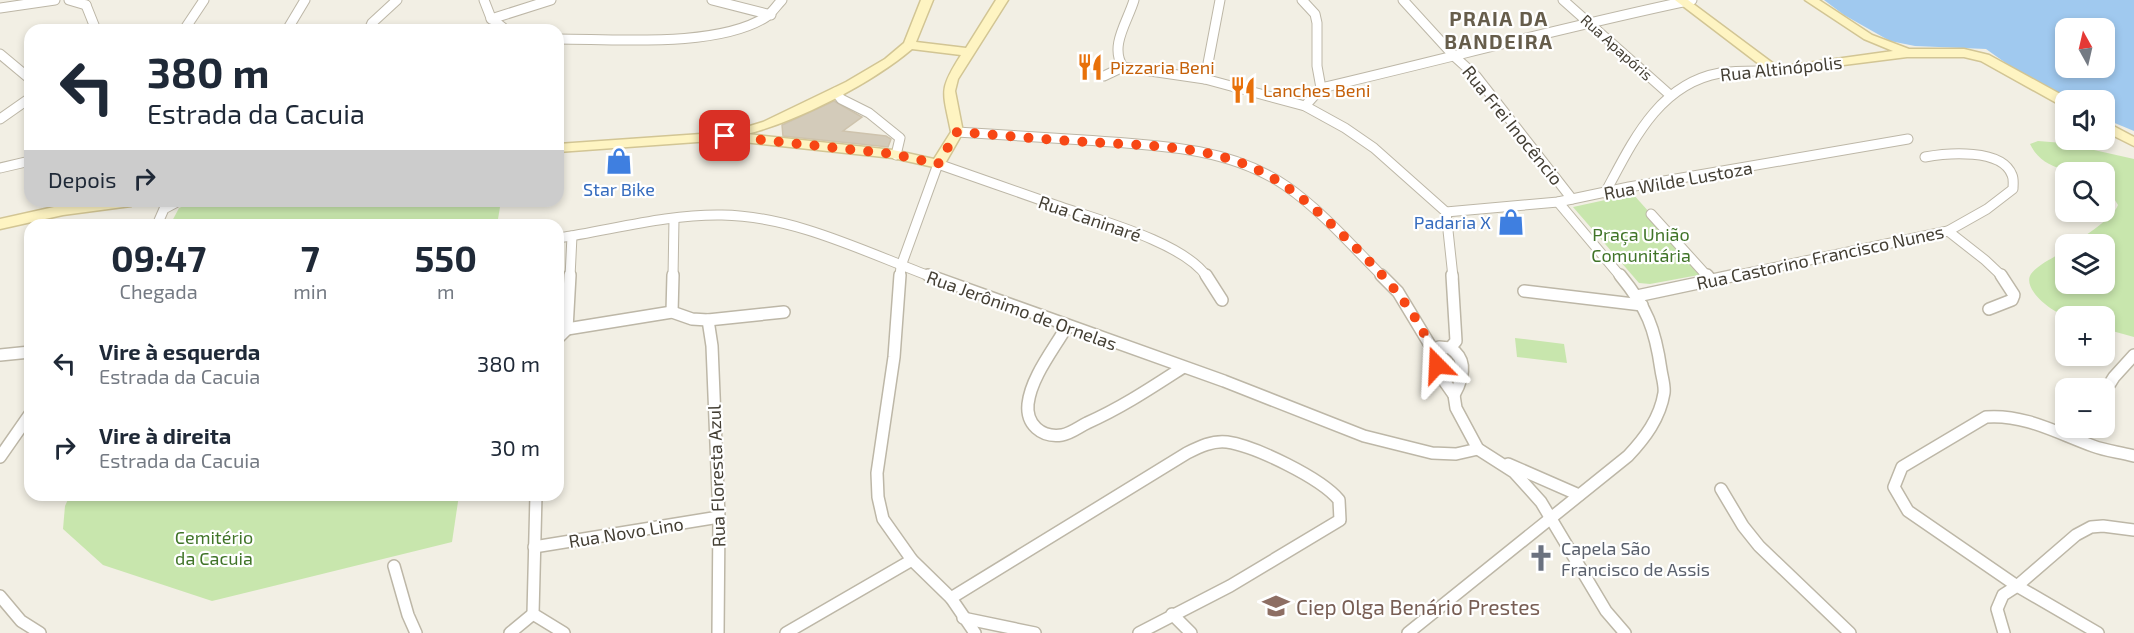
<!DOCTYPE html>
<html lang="pt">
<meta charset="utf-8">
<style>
:root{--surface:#fff;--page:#f6f6f7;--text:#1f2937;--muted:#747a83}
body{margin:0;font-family:"Exo 2",sans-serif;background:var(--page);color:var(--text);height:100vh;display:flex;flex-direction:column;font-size:22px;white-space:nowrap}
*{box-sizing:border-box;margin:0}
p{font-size:20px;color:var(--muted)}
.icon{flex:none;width:33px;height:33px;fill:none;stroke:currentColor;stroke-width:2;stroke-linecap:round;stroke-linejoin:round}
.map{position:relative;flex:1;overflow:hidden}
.drawer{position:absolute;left:24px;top:219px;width:540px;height:282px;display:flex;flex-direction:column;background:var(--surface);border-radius:18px;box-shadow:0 3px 9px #0003}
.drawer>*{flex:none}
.banner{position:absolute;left:24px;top:24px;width:540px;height:183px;border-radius:18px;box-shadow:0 3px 9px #0003;background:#fff;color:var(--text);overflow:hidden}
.needle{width:39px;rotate:352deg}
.buttons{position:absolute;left:2055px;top:18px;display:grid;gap:12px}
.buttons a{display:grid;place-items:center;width:60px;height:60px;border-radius:12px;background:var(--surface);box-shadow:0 3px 9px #0003;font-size:30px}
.pin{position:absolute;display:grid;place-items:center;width:51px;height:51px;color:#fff;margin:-26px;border-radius:12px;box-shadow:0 3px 9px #0006}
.me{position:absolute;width:66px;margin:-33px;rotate:339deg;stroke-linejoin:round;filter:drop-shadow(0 0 4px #0008)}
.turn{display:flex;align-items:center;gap:21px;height:126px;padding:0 24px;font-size:27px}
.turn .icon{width:78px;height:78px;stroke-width:2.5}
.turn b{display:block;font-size:42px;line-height:51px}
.then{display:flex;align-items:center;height:57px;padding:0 24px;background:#0003;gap:12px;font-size:22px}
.eta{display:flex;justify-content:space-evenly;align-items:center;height:102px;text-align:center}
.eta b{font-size:36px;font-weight:700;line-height:42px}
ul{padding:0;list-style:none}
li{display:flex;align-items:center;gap:18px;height:84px;padding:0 24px}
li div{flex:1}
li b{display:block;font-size:22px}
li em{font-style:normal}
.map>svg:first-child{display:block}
.green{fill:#c8e6ad}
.water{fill:#a0c9ef;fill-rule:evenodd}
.building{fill:#d3cbba;stroke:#cec3ad;stroke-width:1.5}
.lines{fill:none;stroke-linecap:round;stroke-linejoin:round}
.minor-far1-casing{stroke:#bdb7a7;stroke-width:11}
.minor-casing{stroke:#bdb7a7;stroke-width:14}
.secondary-casing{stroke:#d2c594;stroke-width:3}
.minor-far1{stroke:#fff;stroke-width:9}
.minor{stroke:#fff;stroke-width:11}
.secondary{fill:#fef4c2;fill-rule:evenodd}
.route{stroke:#f74715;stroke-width:10;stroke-dasharray:0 18}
.labels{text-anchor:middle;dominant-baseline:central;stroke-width:4.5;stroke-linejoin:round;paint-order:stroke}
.far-street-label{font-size:15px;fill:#443f34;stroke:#fff}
.food-label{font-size:18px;fill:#c56008;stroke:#fff;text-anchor:start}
.street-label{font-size:18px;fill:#443f34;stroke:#fff}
.shop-label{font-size:18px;fill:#366cbe;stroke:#fff}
.park-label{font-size:18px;fill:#407428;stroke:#fff}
.worship-label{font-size:18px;fill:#5b616d;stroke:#fff;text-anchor:start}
.far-district-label{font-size:20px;font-weight:bold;letter-spacing:1.5px;fill:#665d4b;stroke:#fff}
.near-education-label{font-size:21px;fill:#785e54;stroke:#fff;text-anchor:start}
</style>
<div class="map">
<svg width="2134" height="633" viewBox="0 0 2134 633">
<rect width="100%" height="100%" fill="#f2efe4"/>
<g class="green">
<path d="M2038 141 2063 143 2134 159V337L2105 329 2104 316C2092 316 2079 318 2067 316 2054 314 2021 289 2031 274 2038 264 2056 257 2065 250L2066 284H2104V244H2073C2085 236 2114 217 2118 205L2113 197 2105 192 2104 172C2077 172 2044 173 2030 144Z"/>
<polygon points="1633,194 1704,274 1650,284 1639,283 1573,207"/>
<polygon points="195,201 501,201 497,225 170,225 179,208"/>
<polygon points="1515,338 1564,344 1567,363 1517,357"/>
<polygon points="70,495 459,495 452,542 212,601 103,565 63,529 65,506"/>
</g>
<path class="water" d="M1824 0H2134V131L2105 119 2104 100H2069L2017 71 1986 49 1915 46 1890 41 1844 15ZM2066 28H2104V68H2066Z"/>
<polygon class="building" points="834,101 862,117 843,131 886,136 891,139 888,147 783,136 782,125"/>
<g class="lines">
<defs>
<g id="minor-far1">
<polyline points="69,0 86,5"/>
<polyline points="484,0 491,18 506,30"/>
<polyline points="712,0 771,15"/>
<path d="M1134 0C1128 21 1109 46 1123 67L1205 79 1305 106 1345 128 1374 148 1446 212 1453 277"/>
<polyline points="1302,0 1315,14 1317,23 1317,66 1321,88 1305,106"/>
<polyline points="1403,0 1455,57 1476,76 1572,199"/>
<polyline points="1563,0 1670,95"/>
<polyline points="86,5 96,30"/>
<polyline points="0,8 55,0"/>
<polyline points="491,19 551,0"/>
<polyline points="184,30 204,0"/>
<polyline points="287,30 305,0"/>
<polyline points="369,30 372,23 397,0"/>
<path d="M558 39C615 39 717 48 766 17 772 13 777 5 782 0"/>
<polyline points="0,54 30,79"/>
<polyline points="1104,76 1123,67"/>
<polyline points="1205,79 1220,0"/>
<path d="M1321 88C1445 59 1568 26 1692 0"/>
<polyline points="836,92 841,99 869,113 900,138 896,155"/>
<polyline points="0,119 30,98"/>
<path d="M957 132C999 135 1042 137 1084 140 1153 145 1228 146 1286 186 1322 211 1352 246 1383 277"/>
<polyline points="0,168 30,161"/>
<path d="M1605 193C1632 143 1658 84 1720 73 1738 70 1758 71 1776 71"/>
<polyline points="1558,202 1621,277"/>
<polyline points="1446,212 1558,202 1629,187 1908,139"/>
<polyline points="1651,214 1708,277"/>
<polyline points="157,225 164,209 179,201"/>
<polyline points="1948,231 1985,260 2003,277"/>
<path d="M558 238C612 230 667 214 722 215 794 216 865 252 932 277"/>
<polyline points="570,277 572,236"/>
<polyline points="673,277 674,219"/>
<path d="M900 277 901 266 938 164C977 178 1016 191 1055 205 1095 219 1184 242 1207 277"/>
<path d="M1729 277 1948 231 1987 209 2013 189C2013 185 2014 179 2012 175 2002 148 1947 153 1925 157"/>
</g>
<g id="minor">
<polyline points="900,275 894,357 877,473 878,497 883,519 912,560 951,598 975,633"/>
<polyline points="928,275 1224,381 1364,436 1432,453 1456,454 1478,449"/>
<polyline points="1206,275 1222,300"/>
<polyline points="1381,275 1398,292 1433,350 1440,375 1454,395 1456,408 1478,449 1514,472 1541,502 1606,611 1625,633"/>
<polyline points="1707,275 1712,281"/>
<polyline points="1524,291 1642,305"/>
<polyline points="1637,296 1736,275"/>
<polyline points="1989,309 2012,300 2014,295 2001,275"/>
<polyline points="672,312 673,275"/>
<polyline points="708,320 712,346 719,517 718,633"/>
<path d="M1067 326C1054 349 1031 377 1028 404 1026 424 1041 438 1062 435 1070 434 1079 427 1087 423 1121 408 1151 388 1182 368"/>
<polyline points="567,329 672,312 692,319 708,320 784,312"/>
<polyline points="558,338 567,329 570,275"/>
<polyline points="1451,347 1456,341 1452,275"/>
<path d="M1433 350 1439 347 1450 348C1469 360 1463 379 1454 395"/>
<polyline points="0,355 30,352"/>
<polyline points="2104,393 2114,377 2134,355"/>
<polyline points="0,457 30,414"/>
<polyline points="1508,464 1579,495"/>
<polyline points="1721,489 1743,526 1759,546 1850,633"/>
<polyline points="536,495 533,614 564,633"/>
<polyline points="534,547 719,517"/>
<polyline points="394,566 408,615 416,633"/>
<polyline points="0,596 21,621 40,633"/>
<path d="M951 598 1187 453C1199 447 1213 440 1227 442 1255 446 1321 478 1339 500L1340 520 1230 586 1139 633"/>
<polyline points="1172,614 1191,633"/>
<polyline points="963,618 1035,633"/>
<polyline points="510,633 533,614"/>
<polyline points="786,633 912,560"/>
<path d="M1408 633 1628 456C1645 438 1660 418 1664 393 1665 386 1662 377 1661 370 1655 328 1647 308 1620 275"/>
<polyline points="2004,633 1997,609 2003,595 2017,586 2076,535 2091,527 2103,526 2134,530"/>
<path d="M2098 633 2017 586 1908 511 1894 487 1902 467 1986 417C2025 414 2057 433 2093 446 2106 451 2120 452 2134 456"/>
</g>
<g id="secondary">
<path d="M921 0H933L916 42 966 48 996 0H1008L958 79 955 91 963 132 943 167 938 168 893 158 725 140 558 152V144L730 132 763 122 846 82 885 59 904 43ZM912 49 961 55C938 91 943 91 951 132L934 159 893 150 747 134C798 121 872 83 912 49Z"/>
<polygon points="1675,0 1688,0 1778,67 1893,51 1864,39 1805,0 1819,0 1872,35 1909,49 1964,49 1989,55 2071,100 2066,100 2066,107 2062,106 1981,61 1964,57 1907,57 1772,74"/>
<polygon points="2104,121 2134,137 2134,146 2104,131"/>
<polygon points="97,201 138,201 131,206 63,215 0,229 0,219 63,205"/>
</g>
</defs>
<use href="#minor-far1" class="minor-far1-casing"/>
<use href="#minor" class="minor-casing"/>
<use href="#secondary" class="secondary-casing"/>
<use href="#minor-far1" class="minor-far1"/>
<use href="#minor" class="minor"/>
<use href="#secondary" class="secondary"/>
</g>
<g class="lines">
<path class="route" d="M725 136 893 154 938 164 957 132C1001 135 1045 140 1089 142 1150 146 1217 145 1271 177 1304 196 1331 224 1358 250 1393 285 1422 318 1437 365"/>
</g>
<defs>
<symbol id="restaurant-bare" viewBox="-9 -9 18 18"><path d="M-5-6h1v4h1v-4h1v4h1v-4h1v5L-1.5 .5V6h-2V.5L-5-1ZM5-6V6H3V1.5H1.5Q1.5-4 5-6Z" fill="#e8710a" stroke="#fff" stroke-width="2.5" paint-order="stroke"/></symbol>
<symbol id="shop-bare" viewBox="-9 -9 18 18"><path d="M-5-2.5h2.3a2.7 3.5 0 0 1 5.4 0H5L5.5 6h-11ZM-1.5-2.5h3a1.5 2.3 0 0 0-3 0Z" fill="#3f7fe0" stroke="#fff" stroke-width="2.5" paint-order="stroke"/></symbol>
<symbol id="church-bare" viewBox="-9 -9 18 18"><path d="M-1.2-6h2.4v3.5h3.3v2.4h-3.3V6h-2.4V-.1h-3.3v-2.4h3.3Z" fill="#6b7280" stroke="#fff" stroke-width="2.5" paint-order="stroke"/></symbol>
<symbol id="school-bare" viewBox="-9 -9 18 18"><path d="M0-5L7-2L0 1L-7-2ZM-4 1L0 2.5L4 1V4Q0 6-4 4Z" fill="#8d6e63" stroke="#fff" stroke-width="2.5" paint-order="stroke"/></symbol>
</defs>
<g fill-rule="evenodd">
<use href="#restaurant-bare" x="1071" y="48" width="38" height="38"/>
<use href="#restaurant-bare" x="1224" y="71" width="38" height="38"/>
<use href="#shop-bare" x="600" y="142" width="38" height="38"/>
<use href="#shop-bare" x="1492" y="203" width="38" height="38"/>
<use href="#church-bare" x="1522" y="539" width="38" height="38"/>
<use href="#school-bare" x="1257" y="587" width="38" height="38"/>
</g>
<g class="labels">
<g class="far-street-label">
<text transform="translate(1617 47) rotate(42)">Rua Apapóris</text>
</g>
<g class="food-label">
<text x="1110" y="67">Pizzaria Beni</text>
<text x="1263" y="90">Lanches Beni</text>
</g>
<g class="street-label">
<text transform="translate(1781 68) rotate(-6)">Rua Altinópolis</text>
<text transform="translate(1513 125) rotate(51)">Rua Frei Inocêncio</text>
<text transform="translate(1678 180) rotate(-10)">Rua Wilde Lustoza</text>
<text transform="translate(1090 218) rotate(19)">Rua Caninaré</text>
<text transform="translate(1820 257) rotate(-12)">Rua Castorino Francisco Nunes</text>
<text transform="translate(1022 310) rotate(20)">Rua Jerônimo de Ornelas</text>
<text transform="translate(716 476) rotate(-92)">Rua Floresta Azul</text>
<text transform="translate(626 532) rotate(-9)">Rua Novo Lino</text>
</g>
<g class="shop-label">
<text x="619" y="189">Star Bike</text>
<text x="1491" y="222" text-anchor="end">Padaria X</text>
</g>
<g class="park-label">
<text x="1641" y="234">Praça União<tspan x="1641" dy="21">Comunitária</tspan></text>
<text x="214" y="537">Cemitério<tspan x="214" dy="21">da Cacuia</tspan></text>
</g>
<g class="worship-label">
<text x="1561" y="548">Capela São<tspan x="1561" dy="21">Francisco de Assis</tspan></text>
</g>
<g class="far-district-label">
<text x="1499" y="18">PRAIA DA<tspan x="1499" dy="23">BANDEIRA</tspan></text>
</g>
<g class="near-education-label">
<text x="1296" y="606">Ciep Olga Benário Prestes</text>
</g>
</g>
</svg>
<div class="buttons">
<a><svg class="needle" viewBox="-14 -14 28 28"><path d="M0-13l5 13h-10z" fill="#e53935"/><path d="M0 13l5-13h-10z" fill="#747a83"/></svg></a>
<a><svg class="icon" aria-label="sound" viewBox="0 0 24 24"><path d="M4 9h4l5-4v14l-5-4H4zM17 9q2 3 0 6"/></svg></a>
<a><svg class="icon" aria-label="search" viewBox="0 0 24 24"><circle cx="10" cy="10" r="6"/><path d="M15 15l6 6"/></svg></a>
<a><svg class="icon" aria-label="layers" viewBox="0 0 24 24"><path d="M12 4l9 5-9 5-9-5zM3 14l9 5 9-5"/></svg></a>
<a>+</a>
<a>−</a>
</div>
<div class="pin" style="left:725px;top:136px;background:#d93025"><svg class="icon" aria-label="arrive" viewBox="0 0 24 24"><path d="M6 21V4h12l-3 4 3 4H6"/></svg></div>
<svg class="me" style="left:1437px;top:365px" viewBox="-20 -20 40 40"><path d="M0-17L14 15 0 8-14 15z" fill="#f74715" stroke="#fff" stroke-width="4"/></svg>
<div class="banner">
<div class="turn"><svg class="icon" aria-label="left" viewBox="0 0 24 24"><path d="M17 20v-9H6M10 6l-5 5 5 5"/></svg><div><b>380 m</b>Estrada da Cacuia</div></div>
<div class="then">Depois<svg class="icon" aria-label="right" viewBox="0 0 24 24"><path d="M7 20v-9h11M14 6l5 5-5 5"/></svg></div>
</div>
<section class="drawer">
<div class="eta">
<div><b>09:47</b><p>Chegada</p></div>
<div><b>7</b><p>min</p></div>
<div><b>550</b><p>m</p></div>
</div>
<ul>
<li><svg class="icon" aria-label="left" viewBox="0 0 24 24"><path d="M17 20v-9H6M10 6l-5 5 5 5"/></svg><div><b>Vire à esquerda</b><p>Estrada da Cacuia</p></div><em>380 m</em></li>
<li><svg class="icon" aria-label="right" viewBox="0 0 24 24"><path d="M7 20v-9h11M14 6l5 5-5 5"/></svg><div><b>Vire à direita</b><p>Estrada da Cacuia</p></div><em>30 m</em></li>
</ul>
</section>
</div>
